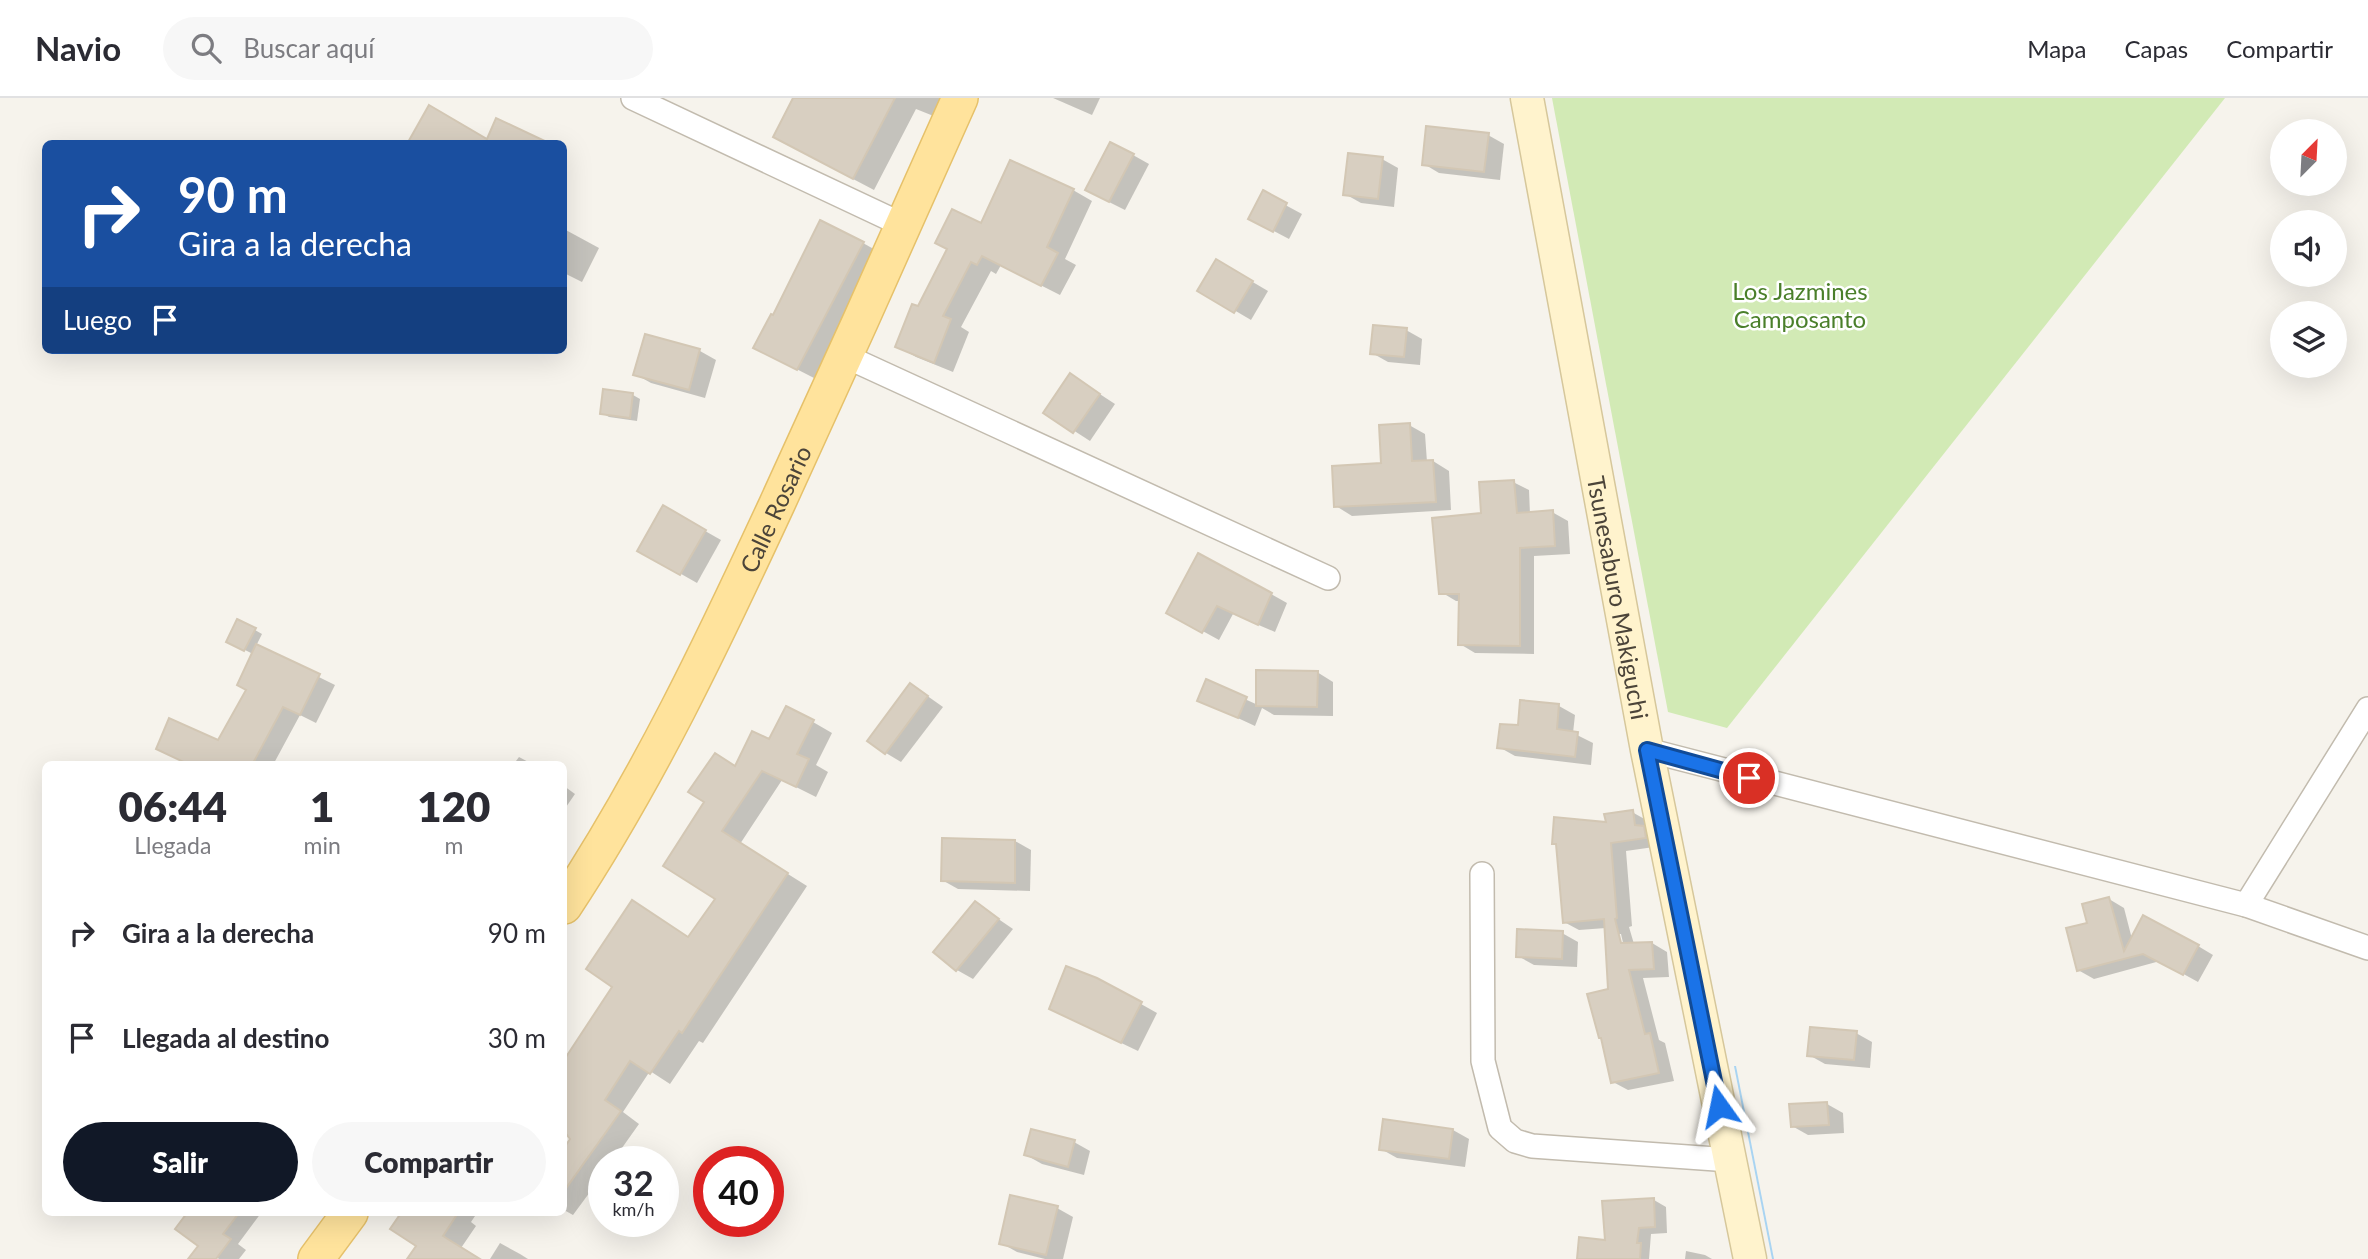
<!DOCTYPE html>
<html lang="es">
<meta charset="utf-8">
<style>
:root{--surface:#fff;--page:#f7f7f7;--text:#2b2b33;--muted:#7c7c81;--line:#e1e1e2;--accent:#111827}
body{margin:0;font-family:Lato,sans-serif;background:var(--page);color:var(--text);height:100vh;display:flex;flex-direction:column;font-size:26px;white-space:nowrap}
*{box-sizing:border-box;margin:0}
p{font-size:23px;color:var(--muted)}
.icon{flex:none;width:38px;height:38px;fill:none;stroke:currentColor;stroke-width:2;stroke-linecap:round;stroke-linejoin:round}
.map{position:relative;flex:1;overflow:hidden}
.sheet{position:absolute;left:42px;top:663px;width:525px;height:455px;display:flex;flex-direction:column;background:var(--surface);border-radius:10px;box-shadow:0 7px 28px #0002}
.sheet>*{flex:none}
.top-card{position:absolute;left:42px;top:42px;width:525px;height:214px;border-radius:10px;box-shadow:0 7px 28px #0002;background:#1a4fa0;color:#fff;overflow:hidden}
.needle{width:46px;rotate:24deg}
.buttons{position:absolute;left:2270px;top:21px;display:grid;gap:14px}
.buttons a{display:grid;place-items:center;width:77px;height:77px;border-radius:50%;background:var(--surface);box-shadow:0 7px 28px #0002;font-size:35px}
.speed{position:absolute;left:588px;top:1048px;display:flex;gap:14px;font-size:35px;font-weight:700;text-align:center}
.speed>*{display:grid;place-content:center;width:91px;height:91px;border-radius:50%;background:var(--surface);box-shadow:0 7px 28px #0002;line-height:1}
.speed small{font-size:18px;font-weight:400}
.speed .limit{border:10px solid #d22;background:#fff;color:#111}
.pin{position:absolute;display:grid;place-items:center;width:60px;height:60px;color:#fff;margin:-30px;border:4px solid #fff;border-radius:50%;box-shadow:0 2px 7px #0007}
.me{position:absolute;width:77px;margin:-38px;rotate:348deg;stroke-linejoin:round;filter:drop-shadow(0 0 5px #0008)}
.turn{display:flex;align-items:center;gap:24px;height:147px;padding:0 21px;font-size:32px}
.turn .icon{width:91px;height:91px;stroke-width:2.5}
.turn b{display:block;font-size:49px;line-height:60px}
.then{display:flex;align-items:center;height:66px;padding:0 21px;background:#0003;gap:14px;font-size:26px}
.eta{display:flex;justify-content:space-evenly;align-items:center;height:119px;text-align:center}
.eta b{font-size:42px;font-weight:800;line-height:49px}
.action{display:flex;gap:14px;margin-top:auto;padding:14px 21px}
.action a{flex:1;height:80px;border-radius:42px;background:var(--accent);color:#fff;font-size:28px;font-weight:800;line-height:80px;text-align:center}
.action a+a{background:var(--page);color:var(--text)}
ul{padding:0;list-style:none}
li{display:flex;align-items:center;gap:21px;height:105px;padding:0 21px}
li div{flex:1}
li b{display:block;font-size:26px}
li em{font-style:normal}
header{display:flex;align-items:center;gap:42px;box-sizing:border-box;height:98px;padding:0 35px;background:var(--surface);border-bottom:2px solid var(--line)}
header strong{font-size:33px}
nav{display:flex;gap:38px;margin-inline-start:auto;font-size:24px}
.search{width:490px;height:63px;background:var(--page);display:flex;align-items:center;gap:18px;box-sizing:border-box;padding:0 24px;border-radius:38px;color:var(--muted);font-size:26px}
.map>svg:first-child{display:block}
.green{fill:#d2eab5}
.water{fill:#a9d4f2}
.shadow{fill:#0003;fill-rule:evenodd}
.building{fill:#d8cfc1;stroke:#d3c7b4;stroke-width:2}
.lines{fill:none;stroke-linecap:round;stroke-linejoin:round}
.street-casing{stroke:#c2bbae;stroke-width:26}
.secondary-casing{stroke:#d6c79b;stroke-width:35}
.primary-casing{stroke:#e6c16a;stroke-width:38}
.street{stroke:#fff;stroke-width:23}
.secondary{stroke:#fff3cd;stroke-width:32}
.primary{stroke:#ffe39c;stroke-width:35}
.route-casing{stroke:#114b97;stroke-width:18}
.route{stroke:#1a73e8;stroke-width:12}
.labels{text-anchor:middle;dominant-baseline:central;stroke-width:5;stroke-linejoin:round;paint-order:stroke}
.park-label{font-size:24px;fill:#4a7f2a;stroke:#fff}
.street-label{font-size:24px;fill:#4b4439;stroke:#fff}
</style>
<header>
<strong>Navio</strong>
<div class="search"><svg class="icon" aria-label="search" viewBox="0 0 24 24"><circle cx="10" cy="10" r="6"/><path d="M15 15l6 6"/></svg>Buscar aquí</div>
<nav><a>Mapa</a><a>Capas</a><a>Compartir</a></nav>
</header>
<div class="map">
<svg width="2368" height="1161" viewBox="0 0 2368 1161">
<rect width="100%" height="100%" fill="#f6f3ec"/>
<polygon class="green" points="1552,0 2225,0 1727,630 1668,614"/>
<polygon class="water" points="1734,968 1736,968 1774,1161 1772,1161"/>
<g class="shadow">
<polygon points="795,0 944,0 936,19 916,11 874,92 796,51"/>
<polygon points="1053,0 1100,0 1092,17"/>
<polygon points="1488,37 1504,46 1500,82 1439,75 1424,66"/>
<polygon points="1133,57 1149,66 1125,112 1103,101"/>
<polygon points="1382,61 1398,70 1394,109 1361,105 1345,96"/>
<polygon points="1073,92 1092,103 1065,161 1076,167 1060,197 1001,167 996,176 991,173 961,229 969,234 953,274 916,259 897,248 918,210 981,128"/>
<polygon points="1263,95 1302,116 1289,141 1266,129"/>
<polygon points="564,131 599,150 582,184 564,175"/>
<polygon points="863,145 879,154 814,280 771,258"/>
<polygon points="1217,163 1268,193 1251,222 1200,192"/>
<polygon points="1406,232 1422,241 1420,267 1388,264 1372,255"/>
<polygon points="646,238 700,253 716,262 705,300 651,285 635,276"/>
<polygon points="1086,287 1115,306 1090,343 1045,314"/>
<polygon points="633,297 640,301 637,323 609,319 602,315"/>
<polygon points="1409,327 1425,336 1427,364 1433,363 1449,373 1451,412 1352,418 1336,408 1383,366"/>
<polygon points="1513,384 1529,392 1530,416 1552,414 1568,423 1570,456 1534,458 1534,556 1475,555 1460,546 1460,503 1456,503 1441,494 1483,417"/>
<polygon points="663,409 721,442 697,485 639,452"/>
<polygon points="1271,496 1287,505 1275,534 1233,516 1219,542 1168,514"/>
<polygon points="255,532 262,536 256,548 335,587 316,625 300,617 273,667 189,667 158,651 219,644 248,592 253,556 235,547"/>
<polygon points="1317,574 1333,584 1333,618 1274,617 1262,610 1255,628 1199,602 1207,584 1258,607"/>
<polygon points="926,597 943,609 901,664 886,655"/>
<polygon points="1522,604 1559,608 1575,617 1573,635 1593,645 1591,667 1515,658 1499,649 1519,629"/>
<polygon points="813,624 832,635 816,667 828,674 816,699 782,682 740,746 807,788 703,945 699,943 670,986 650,973 623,1014 639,1026 612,1064 604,1064 604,1075 573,1117 564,1112 564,1053 575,1037 564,1029 564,965 615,888 690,841 717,800 666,768 737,669 770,644"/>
<polygon points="519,659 534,667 513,667"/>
<polygon points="564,688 575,696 564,712"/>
<path d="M1632 714 1648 723 1661 748 1626 753 1632 828 1629 829 1634 846 1652 845 1667 854 1669 879 1643 880 1659 942 1665 945 1674 983 1628 992 1613 984 1606 830 1579 832 1564 824 1558 747 1554 745 1608 726ZM1619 836H1621L1625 853 1619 845Z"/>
<polygon points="1015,743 1031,752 1030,793 958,791 942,782"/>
<polygon points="2109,801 2124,810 2132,841 2198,848 2213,857 2198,884 2160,863 2094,881 2078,872 2089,826"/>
<polygon points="975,805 1013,831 973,881 957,872"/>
<polygon points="1562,835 1578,844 1577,869 1534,867 1518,858"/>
<polygon points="1141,906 1157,915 1138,953 1067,919"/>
<polygon points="1856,935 1872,944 1870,970 1825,966 1809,957"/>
<polygon points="1827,1006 1843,1015 1844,1035 1808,1037 1792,1028"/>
<polygon points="1453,1032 1469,1041 1465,1069 1397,1060 1381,1051"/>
<polygon points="1074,1044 1090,1053 1084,1077 1042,1066 1026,1057"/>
<polygon points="1654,1102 1666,1109 1667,1135 1651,1136 1649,1161 1579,1161 1607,1144"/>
<polygon points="1057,1110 1073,1119 1063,1161 1045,1161 1017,1154 1001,1145"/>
<polygon points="189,1115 261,1115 238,1146 246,1152 239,1161 219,1161 177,1130"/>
<polygon points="404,1115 477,1115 471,1124 476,1128 461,1150 478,1161 409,1161 418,1148 393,1131"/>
<polygon points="500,1145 520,1156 528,1161 490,1161"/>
<polygon points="1686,1153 1705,1157 1712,1161 1685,1161"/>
</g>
<g class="building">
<polygon points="793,0 895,0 853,81 773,39"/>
<polygon points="429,7 487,41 496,20 551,46 407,46"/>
<polygon points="1426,28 1489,35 1484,74 1422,67"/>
<polygon points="1110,44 1134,56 1109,104 1085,92"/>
<polygon points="1348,55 1383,59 1378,101 1343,97"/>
<polygon points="1010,62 1074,91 1047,149 1058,155 1041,188 982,158 977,167 971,164 943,218 951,221 934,265 895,249 912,206 918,208 947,151 935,145 952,111 981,125"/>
<polygon points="1263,92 1287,105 1273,134 1248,121"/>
<polygon points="820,122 864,144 797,272 753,250 771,216 773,217"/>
<polygon points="1216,161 1253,183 1234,215 1197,193"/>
<polygon points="1373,227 1407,230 1404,259 1370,256"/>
<polygon points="645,236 700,251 689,292 633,277"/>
<polygon points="1070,275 1100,296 1073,335 1043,315"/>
<polygon points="603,291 633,295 630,320 600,316"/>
<polygon points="1410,325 1412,363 1433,362 1436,404 1334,409 1332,368 1381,365 1379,327"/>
<polygon points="1514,382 1517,415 1553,412 1555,448 1520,450 1520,548 1458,547 1459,496 1439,496 1432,420 1481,415 1479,384"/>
<polygon points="663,407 706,432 680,477 637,453"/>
<polygon points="1198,455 1272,495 1258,527 1217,508 1202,535 1166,515"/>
<polygon points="237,521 256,530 244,553 226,544"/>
<polygon points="256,546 320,576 300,617 283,609 252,667 190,667 156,651 169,620 218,642 246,592 237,587"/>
<polygon points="1256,572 1318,573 1317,609 1256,608"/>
<polygon points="1206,581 1247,599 1238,620 1197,603"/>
<polygon points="910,585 928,598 885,656 867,643"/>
<polygon points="1520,602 1559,606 1557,631 1578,634 1575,659 1497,650 1500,626 1518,627"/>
<polygon points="786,608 814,622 797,656 809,661 796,689 762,673 722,733 788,775 682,935 679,933 650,976 630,963 605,1002 621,1013 564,1093 564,1050 570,1041 564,1033 564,962 612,889 586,871 632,802 688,839 715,801 663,768 704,704 688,694 715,655 735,668 752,633 769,641"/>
<polygon points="1633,712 1635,727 1644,728 1646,740 1611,745 1617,820 1615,821 1621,845 1652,844 1654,871 1629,872 1645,936 1650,935 1659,975 1611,985 1601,940 1599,940 1587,896 1608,891 1604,821 1563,825 1556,746 1552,746 1554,719 1606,724 1604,716"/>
<polygon points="942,740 1015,742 1015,785 941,783"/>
<polygon points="2109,799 2124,853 2143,817 2199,847 2183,877 2143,856 2077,873 2066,830 2087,825 2082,806"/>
<polygon points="975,803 999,821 956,873 933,854"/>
<polygon points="1517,831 1563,833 1562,861 1516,859"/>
<polygon points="1066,868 1097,880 1142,904 1121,945 1049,911"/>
<polygon points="1810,929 1857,933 1854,962 1807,958"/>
<polygon points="1827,1004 1829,1027 1791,1029 1789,1006"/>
<polygon points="1383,1021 1453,1031 1449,1061 1379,1052"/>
<polygon points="1031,1031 1075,1042 1068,1069 1024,1057"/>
<polygon points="1010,1097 1058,1108 1046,1157 999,1146"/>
<polygon points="1654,1100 1655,1129 1639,1130 1637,1145 1641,1145 1640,1161 1577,1161 1579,1139 1605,1142 1602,1103"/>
<polygon points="187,1115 239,1115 223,1136 231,1141 216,1161 188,1161 198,1148 175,1131"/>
<polygon points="401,1115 458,1115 443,1138 480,1161 407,1161 416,1148 390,1131"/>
</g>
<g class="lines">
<defs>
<g id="street">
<polyline points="633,0 903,127"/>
<polyline points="845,258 1328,480"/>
<polyline points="1647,652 2246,807 2368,850"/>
<polyline points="1482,776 1483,963 1500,1030 1515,1043 1532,1048 1730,1062"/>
<polyline points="2246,807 2368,611"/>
</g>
<g id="secondary">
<path id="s1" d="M1527 0 1647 652 1750 1161"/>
</g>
<g id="primary">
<path id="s2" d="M564 808C648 681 713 544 777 406 839 271 900 136 960 0"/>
<polyline points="316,1161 350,1115"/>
</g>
</defs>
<use href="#street" class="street-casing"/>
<use href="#secondary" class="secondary-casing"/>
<use href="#primary" class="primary-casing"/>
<use href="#street" class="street"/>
<use href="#secondary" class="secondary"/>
<use href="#primary" class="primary"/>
</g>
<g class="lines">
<defs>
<polyline id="route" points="1719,1008 1647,652 1749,680"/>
</defs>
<use href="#route" class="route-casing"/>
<use href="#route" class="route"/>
</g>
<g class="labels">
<g class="park-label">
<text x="1800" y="192">Los Jazmines<tspan x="1800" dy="28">Camposanto</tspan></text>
</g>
<g class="street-label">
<text stroke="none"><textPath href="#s2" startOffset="450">Calle Rosario</textPath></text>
<text stroke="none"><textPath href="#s1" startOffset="508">Tsunesaburo Makiguchi</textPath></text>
</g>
</g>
</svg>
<div class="buttons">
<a><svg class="needle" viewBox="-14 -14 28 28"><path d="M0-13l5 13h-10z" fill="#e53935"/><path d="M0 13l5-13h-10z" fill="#7c7c81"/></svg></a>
<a><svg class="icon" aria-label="sound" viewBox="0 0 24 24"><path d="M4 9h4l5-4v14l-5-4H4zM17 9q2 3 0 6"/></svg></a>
<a><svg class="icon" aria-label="layers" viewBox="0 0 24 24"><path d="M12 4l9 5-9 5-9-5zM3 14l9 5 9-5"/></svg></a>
</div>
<div class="speed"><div>32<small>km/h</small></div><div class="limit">40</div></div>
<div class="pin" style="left:1749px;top:680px;background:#d93025"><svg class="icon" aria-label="arrive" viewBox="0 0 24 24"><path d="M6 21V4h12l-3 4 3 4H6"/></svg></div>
<svg class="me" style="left:1719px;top:1008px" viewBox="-20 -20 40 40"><path d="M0-17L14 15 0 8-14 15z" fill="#1a73e8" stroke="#fff" stroke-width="4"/></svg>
<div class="top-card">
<div class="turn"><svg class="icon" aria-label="right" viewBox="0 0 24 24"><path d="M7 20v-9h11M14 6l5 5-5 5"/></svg><div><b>90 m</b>Gira a la derecha</div></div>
<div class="then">Luego<svg class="icon" aria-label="arrive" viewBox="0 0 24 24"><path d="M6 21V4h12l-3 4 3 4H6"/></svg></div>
</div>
<section class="sheet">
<div class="eta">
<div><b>06:44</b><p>Llegada</p></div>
<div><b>1</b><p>min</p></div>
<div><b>120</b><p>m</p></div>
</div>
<ul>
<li><svg class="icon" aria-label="right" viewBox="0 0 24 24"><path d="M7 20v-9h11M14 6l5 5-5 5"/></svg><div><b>Gira a la derecha</b></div><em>90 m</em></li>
<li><svg class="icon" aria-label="arrive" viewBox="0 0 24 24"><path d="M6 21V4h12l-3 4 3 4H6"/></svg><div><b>Llegada al destino</b></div><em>30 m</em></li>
</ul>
<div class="action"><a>Salir</a><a>Compartir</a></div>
</section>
</div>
